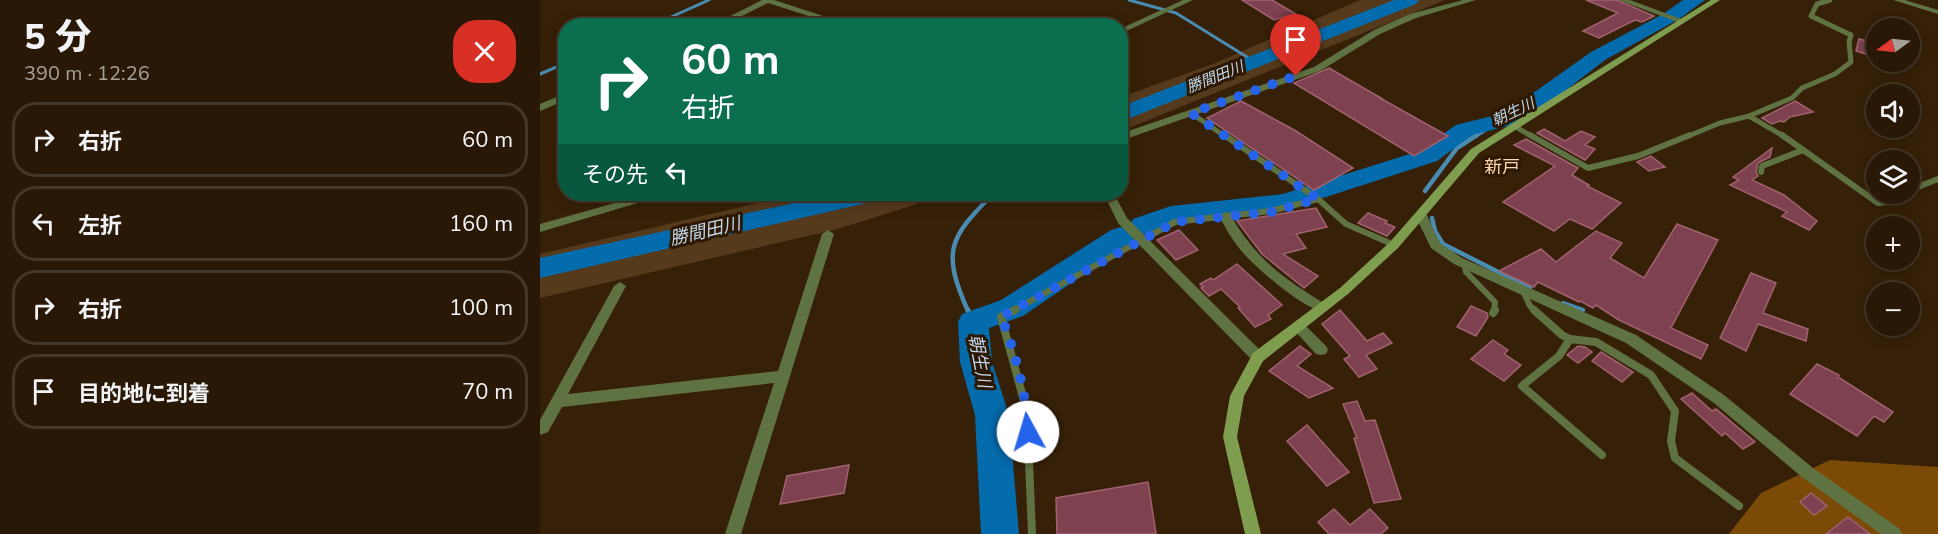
<!DOCTYPE html>
<html lang="ja">
<meta charset="utf-8">
<style>
:root{--surface:#281805;--page:#30210f;--text:#f1f3f6;--muted:#a5a09a;--line:#443727}
body{margin:0;font-family:"Nunito Sans","Noto Sans JP",sans-serif;background:var(--page);color:var(--text);height:100vh;display:flex;flex-direction:column;font-size:22px;white-space:nowrap}
*{box-sizing:border-box;margin:0}
p{font-size:20px;color:var(--muted)}
.icon{flex:none;width:33px;height:33px;fill:none;stroke:currentColor;stroke-width:2;stroke-linecap:round;stroke-linejoin:round}
.map{position:relative;flex:1;overflow:hidden}
.drawer{display:flex;flex-direction:column;background:var(--surface);width:540px}
.drawer>*{flex:none}
.hud{position:absolute;left:18px;top:18px;width:570px;height:183px;border-radius:24px;box-shadow:0 3px 15px #0003,0 0 0 2px var(--line);background:#0b6e4f;color:#fff;overflow:hidden}
.needle{width:39px;rotate:255deg}
.controls{position:absolute;left:1326px;top:18px;display:grid;gap:12px}
.controls a{display:grid;place-items:center;width:54px;height:54px;border-radius:50%;background:var(--surface);box-shadow:0 3px 15px #0003,0 0 0 2px var(--line);font-size:30px}
.pin{position:absolute;display:grid;place-items:center;width:51px;height:51px;color:#fff;margin:-62px -26px;border-radius:50% 50% 50% 0;rotate:-45deg;box-shadow:0 0 6px #0007}
.pin .icon{rotate:45deg}
.me{position:absolute;width:66px;margin:-33px;rotate:354deg;stroke-linejoin:round;filter:drop-shadow(0 0 4px #0008)}
.turn{display:flex;align-items:center;gap:21px;height:126px;padding:0 24px;font-size:27px}
.turn .icon{width:78px;height:78px;stroke-width:2.5}
.turn b{display:block;font-size:42px;line-height:51px}
.then{display:flex;align-items:center;height:57px;padding:0 24px;background:#0003;gap:12px;font-size:22px}
.round{display:grid;place-items:center;flex:none;width:63px;height:63px;border-radius:24px;background:var(--page)}
.head{display:flex;align-items:center;justify-content:space-between;height:102px;padding:0 24px}
h1{font-size:36px;font-weight:800;line-height:45px}
ul{padding:0;list-style:none}
li{display:flex;align-items:center;gap:18px;height:75px;margin:0 12px 9px;padding:0 12px;border:3px solid var(--line);border-radius:24px}
li div{flex:1}
li b{display:block;font-size:22px}
li em{font-style:normal}
main{display:flex;flex:1;min-height:0}
.map>svg:first-child{display:block}
.green{fill:#553a1c}
.forest{fill:#7b4a07}
.lines{fill:none;stroke-linecap:round;stroke-linejoin:round}
.stream-far2{stroke:#4a8bb1;stroke-width:3}
.stream-far1{stroke:#4a8bb1;stroke-width:4.5}
.stream{stroke:#4a8bb1;stroke-width:5}
.river{fill:#046bac;fill-rule:evenodd}
.building{fill:#7d414f;stroke:#a1626f;stroke-width:1.5}
.lane-far2{stroke:#5f7242;stroke-width:5}
.lane-far1{stroke:#5f7242;stroke-width:6}
.lane{stroke:#5f7242;stroke-width:8}
.street{fill:#5f7242;fill-rule:evenodd}
.secondary{fill:#7f9d4f;fill-rule:evenodd}
.route{stroke:#2563eb;stroke-width:10;stroke-dasharray:0 18}
.labels{text-anchor:middle;dominant-baseline:central;stroke-width:6;stroke-linejoin:round;paint-order:stroke}
.far-water-label{font-size:15px;font-style:italic;fill:#c0d7ec;stroke:#2c1700}
.neighbourhood-label{font-size:18px;fill:#fed7b1;stroke:#2c1700}
.water-label{font-size:18px;font-style:italic;fill:#c0d7ec;stroke:#2c1700}
</style>
<main>
<section class="drawer">
<div class="head"><div><h1>5 分</h1><p>390 m · 12:26</p></div><a class="round" style="background:#d93025;color:#fff"><svg class="icon" aria-label="close" viewBox="0 0 24 24"><path d="M6 6l12 12M18 6L6 18"/></svg></a></div>
<ul>
<li><svg class="icon" aria-label="right" viewBox="0 0 24 24"><path d="M7 20v-9h11M14 6l5 5-5 5"/></svg><div><b>右折</b></div><em>60 m</em></li>
<li><svg class="icon" aria-label="left" viewBox="0 0 24 24"><path d="M17 20v-9H6M10 6l-5 5 5 5"/></svg><div><b>左折</b></div><em>160 m</em></li>
<li><svg class="icon" aria-label="right" viewBox="0 0 24 24"><path d="M7 20v-9h11M14 6l5 5-5 5"/></svg><div><b>右折</b></div><em>100 m</em></li>
<li><svg class="icon" aria-label="arrive" viewBox="0 0 24 24"><path d="M6 21V4h12l-3 4 3 4H6"/></svg><div><b>目的地に到着</b></div><em>70 m</em></li>
</ul>
</section>
<div class="map">
<svg width="1398" height="534" viewBox="0 0 1398 534">
<rect width="100%" height="100%" fill="#362007"/>
<g class="green">
<polygon points="820,0 905,0 581,131 581,97 673,64"/>
<polygon points="256,194 408,194 298,229 0,298 0,254"/>
</g>
<polygon class="forest" points="1290,460 1398,467 1398,534 1189,534 1221,493"/>
<g class="lines">
<g class="stream-far2">
<polyline points="589,0 636,13 715,62"/>
<polyline points="111,26 169,0"/>
<polyline points="0,74 26,63"/>
<polyline points="935,137 960,121"/>
</g>
<g class="stream-far1">
<polyline points="885,191 917,148 937,135"/>
<polyline points="892,218 895,231 903,244 990,288"/>
<polyline points="1023,303 1043,310"/>
<path d="M428 311C402 252 408 239 453 194"/>
</g>
<polyline class="stream" points="428,310 433,322"/>
<g class="river">
<polygon points="854,0 879,0 876,4 580,122 580,107"/>
<polygon points="1143,0 1165,0 1139,19 1065,60 1012,101 968,126 932,135 897,161 746,210 635,223 603,234 593,231 590,225 593,219 631,206 743,194 879,151 916,125 952,116 996,91 1051,52 1123,14"/>
<polygon points="296,194 344,194 340,200 331,202 0,278 0,258"/>
<polygon points="581,227 591,230 595,236 591,242 483,316 449,328 452,362 469,415 479,534 441,534 435,415 420,362 418,322 422,314 461,300 571,230"/>
</g>
</g>
<g class="building">
<polygon points="702,0 732,0 756,14 734,20"/>
<polygon points="1046,0 1077,0 1114,16 1102,22 1095,20 1059,38 1043,31 1078,13"/>
<polygon points="1319,39 1332,42 1329,55 1316,51"/>
<polygon points="789,68 841,98 840,98 908,136 874,156 754,83"/>
<polygon points="701,101 756,131 813,168 774,190 667,118"/>
<polygon points="1255,101 1273,112 1250,117 1244,122 1240,121 1232,124 1222,118"/>
<polygon points="1004,129 1025,141 1041,131 1055,137 1045,145 1055,149 1045,160 997,133"/>
<polygon points="986,139 1038,168 1032,175 1049,185 1047,186 1081,203 1052,229 1030,219 1014,231 963,202 1015,166 974,145"/>
<polygon points="1232,148 1230,157 1218,163 1216,172 1218,176 1212,180 1244,195 1277,221 1269,230 1242,216 1247,212 1190,185 1199,180 1193,177"/>
<polygon points="1111,156 1125,167 1109,171 1097,162"/>
<polygon points="776,208 787,227 756,234 766,248 743,254 778,276 764,288 722,254 697,221"/>
<polygon points="828,213 847,221 845,223 855,227 847,236 818,223"/>
<polygon points="1137,224 1178,240 1131,328 1168,345 1161,359 1079,320 1056,305 1053,308 1040,301 1039,302 998,282 994,287 959,271 1001,249 1016,262 1056,231 1082,243 1070,258 1104,278"/>
<polygon points="639,230 658,250 636,260 617,240"/>
<polygon points="697,264 742,305 728,315 731,319 715,327 698,308 700,307 681,289 669,296 661,288 663,287 660,284 671,278 673,280"/>
<polygon points="1211,273 1236,283 1223,313 1268,329 1266,341 1218,324 1206,351 1180,338"/>
<polygon points="931,306 947,313 948,317 936,336 917,327"/>
<polygon points="800,310 827,341 843,333 852,343 826,355 837,369 819,377 804,359 810,356 782,324"/>
<polygon points="953,340 968,350 964,354 981,365 964,381 931,359"/>
<polygon points="760,346 771,354 757,366 793,388 769,398 729,371"/>
<polygon points="1038,346 1045,347 1052,352 1038,363 1027,355"/>
<polygon points="1061,352 1093,372 1082,382 1052,361"/>
<polygon points="1277,364 1299,375 1298,377 1353,412 1344,422 1334,416 1317,436 1250,394"/>
<polygon points="1152,393 1172,411 1176,409 1215,442 1203,449 1185,433 1182,436 1141,399"/>
<polygon points="817,401 825,421 835,420 861,499 834,503 814,438 817,438 803,404"/>
<polygon points="767,425 809,472 787,486 747,441"/>
<polygon points="309,465 304,493 240,504 247,476"/>
<polygon points="608,482 616,534 517,534 516,498"/>
<polygon points="1271,493 1287,506 1274,515 1260,502"/>
<polygon points="794,509 810,525 830,509 848,528 841,534 789,534 778,522"/>
<polygon points="1308,517 1330,534 1286,534 1300,523"/>
</g>
<g class="lines">
<g class="lane-far2">
<polyline points="651,113 686,137"/>
<polyline points="1209,116 1245,137"/>
<polyline points="974,126 993,137"/>
<polyline points="1146,137 1180,123 1209,116 1252,98 1262,88 1295,74 1311,62 1309,42 1311,35 1271,16 1277,4 1290,0"/>
</g>
<g class="lane-far1">
<polyline points="684,135 778,199"/>
<polyline points="990,135 1048,168 1098,156 1150,135"/>
<polyline points="1242,135 1338,203 1348,202 1363,194"/>
<polyline points="1221,172 1222,166 1263,150"/>
<polyline points="1370,190 1398,179"/>
<polyline points="924,263 926,272 955,302 954,311"/>
<polyline points="983,291 990,306 996,311"/>
<polyline points="472,311 635,222 731,211 778,199 806,224 854,245"/>
</g>
<g class="lane">
<polyline points="475,310 461,317 487,412 492,534"/>
<polyline points="994,310 1022,335 1030,339 1056,342 1111,375 1135,411 1131,441 1135,458 1199,506"/>
<polyline points="953,313 955,310"/>
<polyline points="1030,339 1019,356 982,386 1062,455"/>
</g>
<g class="street">
<polygon points="222,0 234,0 314,26 300,26 228,3 182,26 171,26"/>
<polygon points="643,0 653,0 580,34 580,29"/>
<polygon points="923,0 936,0 876,18 840,34 780,71 580,141 580,134 774,67 834,30 870,14"/>
<polygon points="1079,0 1090,0 1144,20 1137,22"/>
<polygon points="1353,0 1365,0 1398,10 1398,14"/>
<polygon points="26,93 26,100 0,111 0,104"/>
<polygon points="107,194 122,194 121,196 0,232 0,224"/>
<polygon points="564,194 574,194 587,218 723,353 725,357 723,361 718,362 713,361 578,223"/>
<polygon points="881,211 887,215 900,243 922,258 1096,335 1184,395 1273,468 1360,529 1362,534 1341,534 1263,478 1174,403 1086,343 914,264 891,248 875,215"/>
<path d="M685 212 689 213C717 260 741 277 787 305L789 308 787 311C770 316 710 263 699 248 691 238 685 227 679 216Z"/>
<polygon points="288,230 294,234 201,534 185,534 234,383 22,407 8,432 0,435 0,420 74,286 80,282 86,286 28,394 238,371 282,234"/>
<polygon points="759,322 764,324 786,346 788,350 786,354 781,355 776,354 754,330 753,327 754,324"/>
</g>
<polygon class="secondary" points="1171,0 1180,0 939,153 858,248 808,294 723,361 704,396 697,437 721,534 705,534 683,437 690,396 713,353 800,288 850,242 931,149"/>
</g>
<g class="lines">
<path class="route" d="M488 432C487 397 475 350 461 317L635 222 731 212 778 199 651 113 756 76"/>
</g>
<g class="labels">
<g class="far-water-label">
<text transform="translate(675 77) rotate(-22)">勝間田川</text>
<text transform="translate(973 112) rotate(-26)">朝生川</text>
</g>
<g class="neighbourhood-label">
<text x="962" y="167">新戸</text>
</g>
<g class="water-label">
<text transform="translate(165 231) rotate(-13)">勝間田川</text>
<text transform="translate(440 361) rotate(79)">朝生川</text>
</g>
</g>
</svg>
<div class="controls">
<a><svg class="needle" viewBox="-14 -14 28 28"><path d="M0-13l5 13h-10z" fill="#e53935"/><path d="M0 13l5-13h-10z" fill="#a5a09a"/></svg></a>
<a><svg class="icon" aria-label="sound" viewBox="0 0 24 24"><path d="M4 9h4l5-4v14l-5-4H4zM17 9q2 3 0 6"/></svg></a>
<a><svg class="icon" aria-label="layers" viewBox="0 0 24 24"><path d="M12 4l9 5-9 5-9-5zM3 14l9 5 9-5"/></svg></a>
<a>+</a>
<a>−</a>
</div>
<div class="pin" style="left:756px;top:76px;background:#d93025"><svg class="icon" aria-label="arrive" viewBox="0 0 24 24"><path d="M6 21V4h12l-3 4 3 4H6"/></svg></div>
<svg class="me" style="left:488px;top:432px" viewBox="-20 -20 40 40"><circle r="19" fill="#fff"/><path d="M0-13L10 11 0 6-10 11z" fill="#2563eb"/></svg>
<div class="hud">
<div class="turn"><svg class="icon" aria-label="right" viewBox="0 0 24 24"><path d="M7 20v-9h11M14 6l5 5-5 5"/></svg><div><b>60 m</b>右折</div></div>
<div class="then">その先<svg class="icon" aria-label="left" viewBox="0 0 24 24"><path d="M17 20v-9H6M10 6l-5 5 5 5"/></svg></div>
</div>
</div>
</main>
